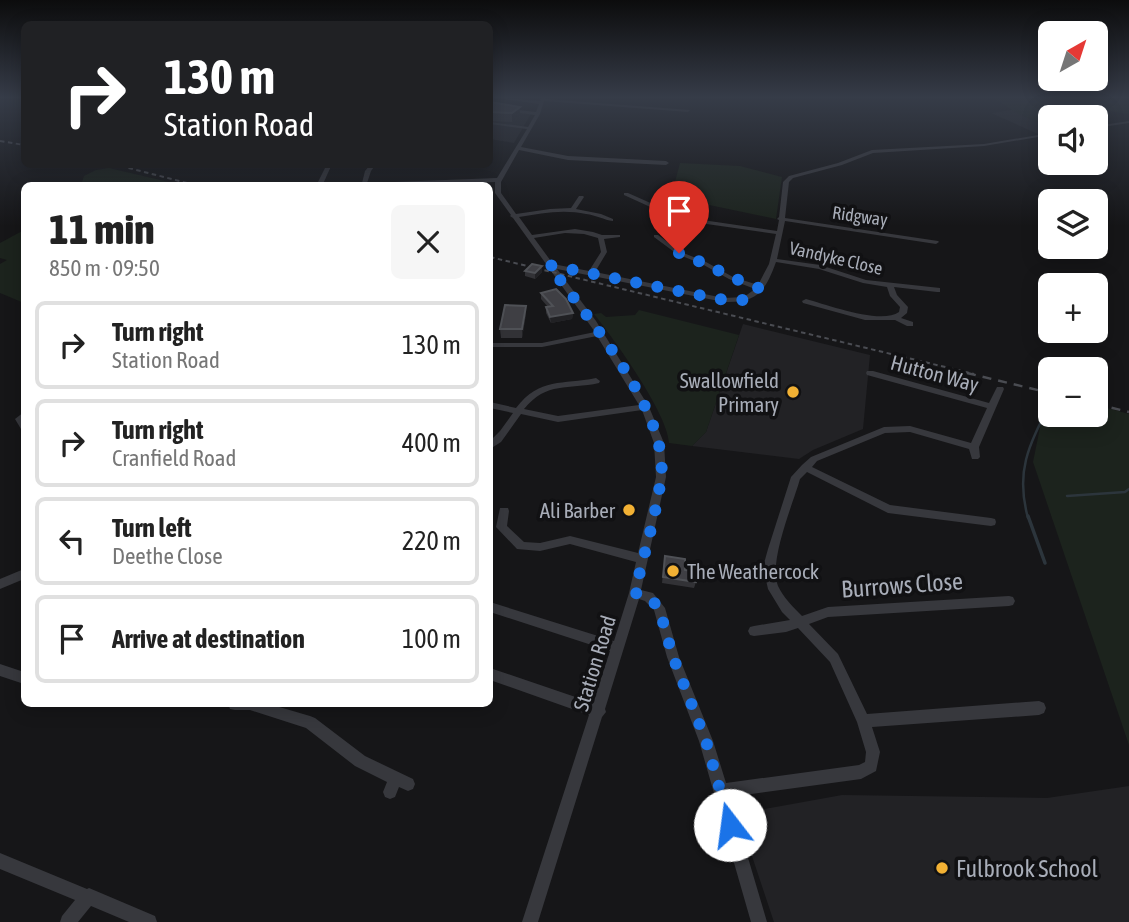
<!DOCTYPE html>
<meta charset="utf-8">
<style>
:root{--surface:#fff;--page:#f6f6f6;--text:#222;--muted:#767676;--line:#e0e0e0}
body{margin:0;font-family:"Asap Condensed",sans-serif;background:var(--page);color:var(--text);height:100vh;display:flex;flex-direction:column;font-size:26px;white-space:nowrap}
*{box-sizing:border-box;margin:0}
p{font-size:23px;color:var(--muted)}
.icon{flex:none;width:38px;height:38px;fill:none;stroke:currentColor;stroke-width:2;stroke-linecap:round;stroke-linejoin:round}
.map{position:relative;flex:1;overflow:hidden}
.sheet{position:absolute;left:21px;top:182px;width:472px;height:525px;display:flex;flex-direction:column;background:var(--surface);border-radius:10px;box-shadow:0 4px 18px #0003}
.sheet>*{flex:none}
.banner{position:absolute;left:21px;top:21px;width:472px;height:147px;border-radius:10px;box-shadow:0 4px 18px #0003;background:#202124;color:#fff;overflow:hidden}
.needle{width:46px;rotate:39deg}
.tools{position:absolute;left:1038px;top:21px;display:grid;gap:14px}
.tools a{display:grid;place-items:center;width:70px;height:70px;border-radius:10px;background:var(--surface);box-shadow:0 4px 18px #0003;font-size:35px}
.pin{position:absolute;display:grid;place-items:center;width:60px;height:60px;color:#fff;margin:-72px -30px;border-radius:50% 50% 50% 0;rotate:-45deg;box-shadow:0 0 7px #0007}
.pin .icon{rotate:45deg}
.me{position:absolute;width:77px;margin:-38px;rotate:345deg;stroke-linejoin:round;filter:drop-shadow(0 0 5px #0008)}
.turn{display:flex;align-items:center;gap:24px;height:147px;padding:0 28px;font-size:32px}
.turn .icon{width:91px;height:91px;stroke-width:2.5}
.turn b{display:block;font-size:49px;line-height:60px}
.round{display:grid;place-items:center;flex:none;width:74px;height:74px;border-radius:10px;background:var(--page)}
.headline{display:flex;align-items:center;justify-content:space-between;height:119px;padding:0 28px}
h1{font-size:42px;font-weight:800;line-height:52px}
ul{padding:0;list-style:none}
li{display:flex;align-items:center;gap:21px;height:88px;margin:0 14px 10px;padding:0 14px;border:4px solid var(--line);border-radius:10px}
li div{flex:1}
li b{display:block;font-size:26px}
li em{font-style:normal}
.map>svg:first-child{display:block}
.built{fill:#222225}
.green{fill:#1c231d}
.lines{fill:none;stroke-linecap:round;stroke-linejoin:round}
.stream-far1{stroke:#2c353c;stroke-width:2.5}
.stream{stroke:#2c353c;stroke-width:3.5}
.minor{fill:#37383d;fill-rule:evenodd}
.rail-far1{stroke:#4a4c52;stroke-width:2;stroke-dasharray:4.5 3.5;stroke-linecap:butt}
.rail{stroke:#4a4c52;stroke-width:2.5;stroke-dasharray:9 7;stroke-linecap:butt}
.wall{fill:#323236}
.shaded-wall{fill:#212124}
.building{fill:#3f3f44;stroke:#4f5156;stroke-width:2}
.route{stroke:#1a73e8;stroke-width:12;stroke-dasharray:0 21.6}
.poi-dot{fill:#f2b134;stroke:#111113;stroke-width:2.5}
.labels{text-anchor:middle;dominant-baseline:central;stroke-width:7;stroke-linejoin:round;paint-order:stroke}
.far-street-label{font-size:18px;fill:#a8adb8;stroke:#111113}
.street-label{font-size:21px;fill:#a8adb8;stroke:#111113}
.poi-label{font-size:21px;fill:#a8adb8;stroke:#111113;text-anchor:end}
.near-street-label{font-size:24px;fill:#a8adb8;stroke:#111113}
.near-poi-label{font-size:24px;fill:#a8adb8;stroke:#111113;text-anchor:start}
</style>
<div class="map">
<svg width="1129" height="922" viewBox="0 0 1129 922">
<rect width="100%" height="100%" fill="#161618"/>
<g class="built">
<polygon points="490,107 532,112 514,143 490,139"/>
<polygon points="1012,110 1050,128 1050,132 1038,134 991,113"/>
<polygon points="743,324 870,355 863,429 813,450 799,459 692,446 706,432"/>
<polygon points="1129,786 1129,922 774,922 738,814 842,795 1047,798"/>
</g>
<g class="green">
<polygon points="997,97 1115,97 1129,101 1129,114 1091,108 1079,110 1105,120 1096,122 1096,117 1050,117 1050,128 1017,113 996,100"/>
<polygon points="680,163 740,166 782,177 776,219 671,197"/>
<polygon points="109,168 182,185 81,185 84,176 96,170"/>
<polygon points="24,230 24,303 0,293 0,264 7,260 0,258 0,243"/>
<path d="M639 310 739 335 706 432 692 446 669 443C668 414 614 339 594 314L601 313 606 317 635 315Z"/>
<polygon points="1047,393 1050,394 1050,415 1096,415 1096,405 1129,414 1129,745 1033,462"/>
</g>
<g class="lines">
<g class="stream-far1">
<polyline points="1067,496 1125,492 1129,489"/>
<path d="M1028 518C1015 471 1029 445 1050 404"/>
</g>
<polyline class="stream" points="1028,516 1045,563"/>
<g class="minor">
<path d="M490 97 540 101 541 97H545V99L690 110 688 112 544 101 540 114 521 147 568 156 666 161 669 163 666 165 568 160 519 150 501 182V193L516 214 550 209 571 208 579 196H583L584 197 576 209 601 214 613 219V221C604 220 596 215 586 214 564 209 541 213 519 217L532 235 575 229 593 232 602 235H620V237L604 239 607 252 595 272 724 298 744 297 755 289 729 279 702 264 677 254 654 237V235H658L681 252 706 262 733 277 758 285 769 264 776 234 679 220 624 195V193H628L682 217 777 231 779 220 777 219 779 217 783 182 789 176 838 163 872 150 984 144 1050 133V135L984 146 873 153 842 165 793 178 789 182 785 218 938 241 939 242 936 244 785 221 777 259 820 265 866 280 940 288V292H937L894 287 897 295 908 307 907 313 901 318 913 322V326H907L895 320H865L803 303 802 301 806 299C828 305 881 325 899 312L900 307 890 296 887 287 863 283 819 269 776 262C765 292 757 303 724 302L557 269 596 321 649 407 664 443 666 477 641 590 653 593 665 608 679 657 713 741 726 783 859 765 865 762 866 752 857 722 830 662 798 628 786 632 754 636 750 635 748 631 750 627 754 626 790 620 782 612 768 589 763 567 768 549 791 477 802 465 811 457 884 427 910 426 971 443 987 408 867 375 866 373 867 371H873L989 403 997 387H1003L1004 389 979 447 980 457 978 459H972L969 449 910 432 885 433 817 461 812 467 890 505 991 518 995 519 996 522 995 525 991 526 888 513 807 472 800 479C793 504 768 562 778 586 783 597 793 607 802 616L828 607 1009 596 1013 597 1015 601 1013 605 1009 606 828 617 809 624 838 654 867 714 1039 701 1044 703 1046 708 1044 713 1039 715 872 727 880 752 876 771 861 779 730 797 767 922H751L699 741 667 657 654 610 645 601 639 599 605 709 606 712 602 717 538 922H522L589 715 490 680V668L593 703 610 651 490 612V602L614 641 629 593 636 562 570 544 540 551 517 549 496 527 500 508H508L509 511 507 526 524 542 540 543 570 536 638 553 656 477 654 443 642 410 558 422 521 414 501 442 490 449V441L500 431 513 413 490 408V402L516 408C540 377 562 385 596 378L600 381 599 383C568 390 547 381 524 409L558 416 639 405 597 336 542 347H490V343H542L595 332 513 218 510 216 511 215 495 193V182L385 186H316L327 164H332L323 184 362 183 365 171 371 164H376L371 171 367 183 497 178 527 129 490 124V122L528 127 535 115 490 109V107L536 112 539 104ZM565 233 584 234 598 238 601 252 589 271 553 264 534 238Z"/>
<polygon points="1129,121 1129,123 1096,128 1096,126"/>
<polygon points="24,412 24,430 21,429 15,419"/>
<polygon points="24,569 24,579 0,589 0,579"/>
<polygon points="0,664 24,672 24,684 0,676"/>
<polygon points="228,704 269,704 310,716 315,718 365,756 413,779 415,784 413,789 408,791 399,787 395,797 390,799 385,797 383,792 387,782 355,766 306,728 250,710 235,710 230,709"/>
<polygon points="0,853 87,889 89,888 155,916 157,922 129,922 91,906 78,922 60,922 62,916 75,900 0,869"/>
</g>
<g class="rail-far1">
<polyline points="0,141 24,145"/>
<polyline points="113,164 199,186"/>
<polyline points="490,257 974,374"/>
</g>
<g class="rail">
<polyline points="967,373 1050,393"/>
<polyline points="1096,404 1129,412"/>
</g>
</g>
<g class="wall">
<polygon points="490,102 520,116 512,122 490,121"/>
<polygon points="542,266 542,272 535,279 525,276 525,271"/>
<polygon points="541,293 573,313 572,319 551,323 546,313 546,307 548,307 541,299"/>
<polygon points="526,306 526,314 522,338 501,338 500,329"/>
<polygon points="664,563 685,570 696,582 694,588 662,583"/>
</g>
<g class="shaded-wall">
<polygon points="520,107 520,116 512,122 512,113"/>
<polygon points="542,266 542,272 535,279 535,273"/>
<polygon points="526,306 526,314 522,338 522,329"/>
<polygon points="573,313 572,319 551,323 550,317"/>
</g>
<g class="building">
<polygon points="490,102 520,107 512,113 490,112"/>
<polygon points="532,264 542,266 535,273 525,271"/>
<polygon points="556,289 566,299 573,313 550,317 546,307 553,306 541,293"/>
<polygon points="505,305 526,306 522,329 500,329"/>
<polygon points="665,556 685,559 685,570 696,572 696,582 663,577"/>
</g>
<linearGradient id="sky" x2="0" y2="1"><stop stop-color="#0c0c0d"/><stop offset="0.43" stop-color="#363c48"/><stop offset="1" stop-color="#363c48" stop-opacity="0"/></linearGradient>
<rect width="1129" height="226" fill="url(#sky)"/>
<g class="lines">
<path class="route" d="M679 253C707 263 731 279 759 288L743 300H724L549 265C586 316 670 412 661 478 656 517 643 556 635 593L649 597 659 608 673 657 706 741 730 825"/>
</g>
<g class="poi-dot">
<circle cx="793" cy="392" r="7"/>
<circle cx="629" cy="510" r="7"/>
<circle cx="673" cy="571" r="7"/>
<circle cx="942" cy="868" r="7"/>
</g>
<g class="labels">
<g class="far-street-label">
<text transform="translate(860 216) rotate(8)">Ridgway</text>
<text transform="translate(836 258) rotate(13)">Vandyke Close</text>
</g>
<g class="street-label">
<text transform="translate(935 373) rotate(15)">Hutton Way</text>
<text transform="translate(594 663) rotate(-73)">Station Road</text>
</g>
<g class="poi-label">
<text x="779" y="380">Swallowfield<tspan x="779" dy="24">Primary</tspan></text>
<text x="615" y="510">Ali Barber</text>
<text x="687" y="571" text-anchor="start">The Weathercock</text>
</g>
<g class="near-street-label">
<text transform="translate(902 585) rotate(-4)">Burrows Close</text>
</g>
<g class="near-poi-label">
<text x="956" y="868">Fulbrook School</text>
</g>
</g>
</svg>
<div class="tools">
<a><svg class="needle" viewBox="-14 -14 28 28"><path d="M0-13l5 13h-10z" fill="#e53935"/><path d="M0 13l5-13h-10z" fill="#767676"/></svg></a>
<a><svg class="icon" aria-label="sound" viewBox="0 0 24 24"><path d="M4 9h4l5-4v14l-5-4H4zM17 9q2 3 0 6"/></svg></a>
<a><svg class="icon" aria-label="layers" viewBox="0 0 24 24"><path d="M12 4l9 5-9 5-9-5zM3 14l9 5 9-5"/></svg></a>
<a>+</a>
<a>−</a>
</div>
<div class="pin" style="left:679px;top:253px;background:#d93025"><svg class="icon" aria-label="arrive" viewBox="0 0 24 24"><path d="M6 21V4h12l-3 4 3 4H6"/></svg></div>
<svg class="me" style="left:730px;top:825px" viewBox="-20 -20 40 40"><circle r="19" fill="#fff"/><path d="M0-13L10 11 0 6-10 11z" fill="#1a73e8"/></svg>
<div class="banner">
<div class="turn"><svg class="icon" aria-label="right" viewBox="0 0 24 24"><path d="M7 20v-9h11M14 6l5 5-5 5"/></svg><div><b>130 m</b>Station Road</div></div>
</div>
<section class="sheet">
<div class="headline"><div><h1>11 min</h1><p>850 m · 09:50</p></div><a class="round"><svg class="icon" aria-label="close" viewBox="0 0 24 24"><path d="M6 6l12 12M18 6L6 18"/></svg></a></div>
<ul>
<li><svg class="icon" aria-label="right" viewBox="0 0 24 24"><path d="M7 20v-9h11M14 6l5 5-5 5"/></svg><div><b>Turn right</b><p>Station Road</p></div><em>130 m</em></li>
<li><svg class="icon" aria-label="right" viewBox="0 0 24 24"><path d="M7 20v-9h11M14 6l5 5-5 5"/></svg><div><b>Turn right</b><p>Cranfield Road</p></div><em>400 m</em></li>
<li><svg class="icon" aria-label="left" viewBox="0 0 24 24"><path d="M17 20v-9H6M10 6l-5 5 5 5"/></svg><div><b>Turn left</b><p>Deethe Close</p></div><em>220 m</em></li>
<li><svg class="icon" aria-label="arrive" viewBox="0 0 24 24"><path d="M6 21V4h12l-3 4 3 4H6"/></svg><div><b>Arrive at destination</b></div><em>100 m</em></li>
</ul>
</section>
</div>
